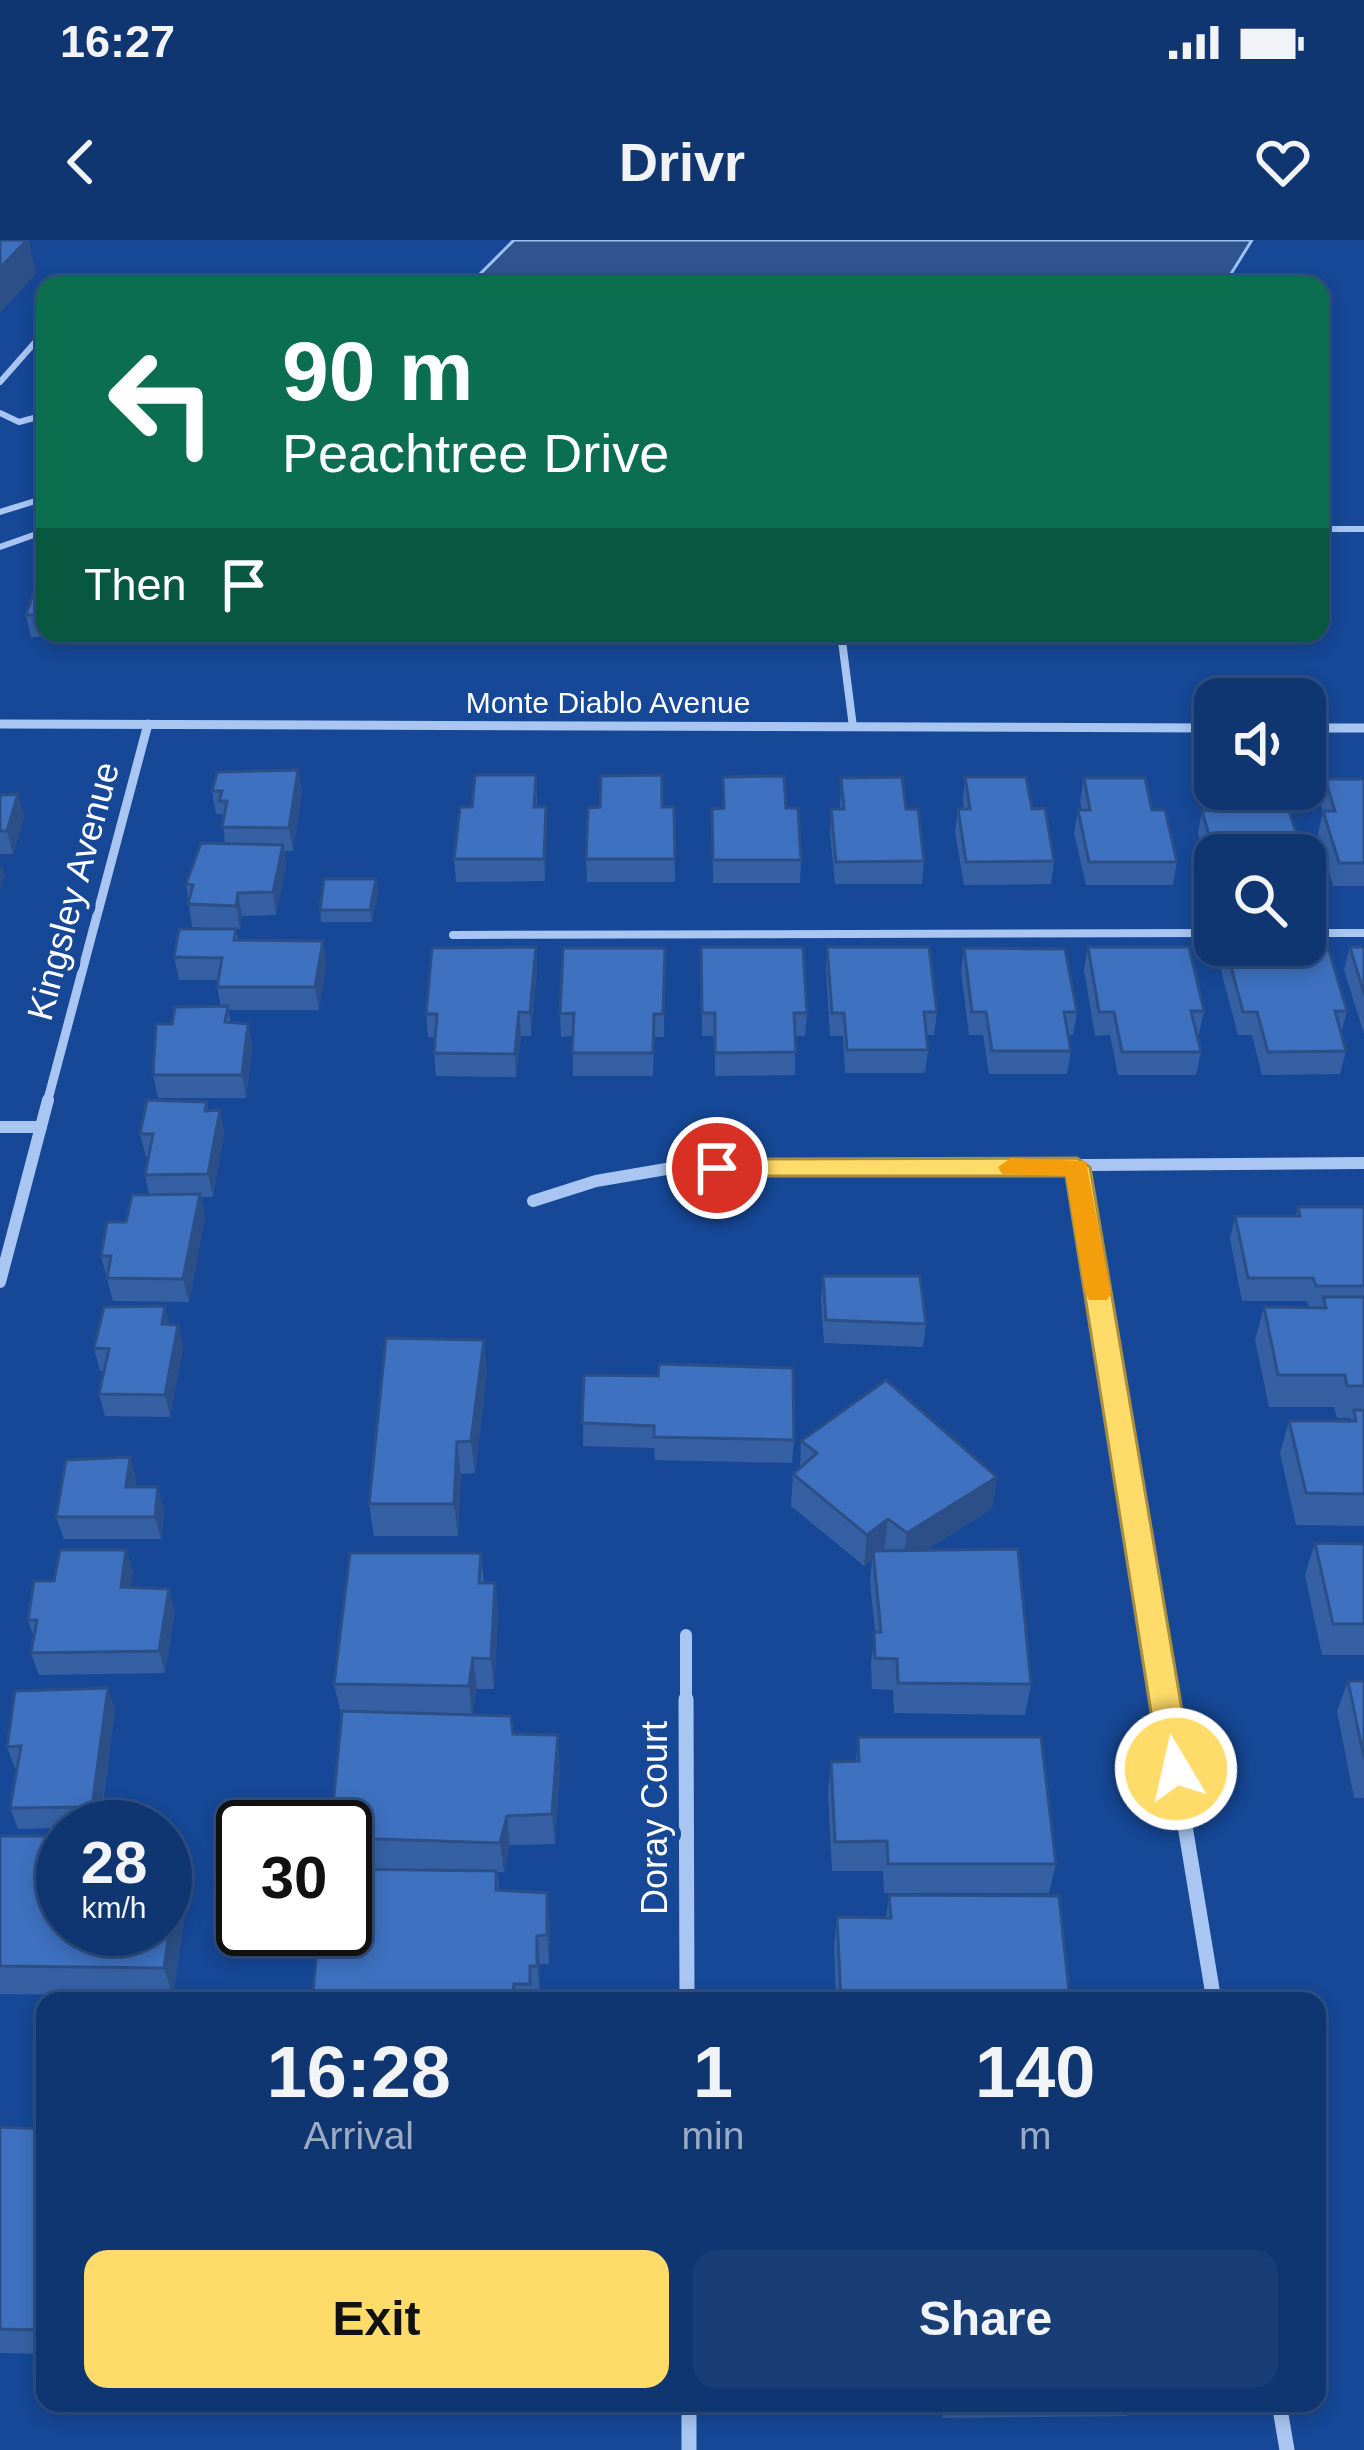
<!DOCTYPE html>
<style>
:root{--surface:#103671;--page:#193e76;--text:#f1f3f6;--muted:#9cabc3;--line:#305084;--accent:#ffdb69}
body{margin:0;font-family:Arial,sans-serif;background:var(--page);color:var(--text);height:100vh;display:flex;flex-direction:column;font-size:45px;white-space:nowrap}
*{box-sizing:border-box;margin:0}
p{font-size:39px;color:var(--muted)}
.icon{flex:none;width:66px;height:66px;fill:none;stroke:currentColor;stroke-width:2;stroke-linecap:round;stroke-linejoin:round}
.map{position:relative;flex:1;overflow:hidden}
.side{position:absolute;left:36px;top:1752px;width:1290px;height:420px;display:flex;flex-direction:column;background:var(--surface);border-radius:24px;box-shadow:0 6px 18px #0003,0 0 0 3px var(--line)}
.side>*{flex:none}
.top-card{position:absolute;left:36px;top:36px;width:1293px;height:366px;border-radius:24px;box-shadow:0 6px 18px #0003,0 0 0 3px var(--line);background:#0b6e4f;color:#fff;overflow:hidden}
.controls{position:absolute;left:1194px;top:438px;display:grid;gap:24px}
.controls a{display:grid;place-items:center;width:132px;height:132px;border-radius:24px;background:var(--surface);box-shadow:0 6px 18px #0003,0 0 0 3px var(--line);font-size:60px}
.speed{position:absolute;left:36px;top:1560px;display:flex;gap:24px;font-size:60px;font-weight:700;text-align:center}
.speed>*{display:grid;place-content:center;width:156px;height:156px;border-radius:50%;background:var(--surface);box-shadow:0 6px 18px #0003,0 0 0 3px var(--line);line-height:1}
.speed small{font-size:30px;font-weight:400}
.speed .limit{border:6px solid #111;border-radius:18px;background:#fff;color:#111}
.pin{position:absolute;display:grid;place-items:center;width:102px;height:102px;color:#fff;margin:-51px;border:6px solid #fff;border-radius:50%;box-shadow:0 3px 12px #0007}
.me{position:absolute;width:132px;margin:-66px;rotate:351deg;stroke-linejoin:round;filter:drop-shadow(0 0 9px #0008)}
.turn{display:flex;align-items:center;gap:42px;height:252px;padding:0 48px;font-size:54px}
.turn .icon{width:156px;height:156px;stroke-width:2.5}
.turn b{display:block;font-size:84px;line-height:102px}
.then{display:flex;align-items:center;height:114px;padding:0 48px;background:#0003;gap:24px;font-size:45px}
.eta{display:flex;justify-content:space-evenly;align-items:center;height:204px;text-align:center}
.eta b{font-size:72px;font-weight:700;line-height:84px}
.action{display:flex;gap:24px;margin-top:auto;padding:24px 48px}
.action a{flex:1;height:138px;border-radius:24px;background:var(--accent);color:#111;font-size:48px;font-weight:700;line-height:138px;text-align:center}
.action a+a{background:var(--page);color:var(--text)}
.status{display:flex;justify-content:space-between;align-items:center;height:84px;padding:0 60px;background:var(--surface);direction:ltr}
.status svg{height:33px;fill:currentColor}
header{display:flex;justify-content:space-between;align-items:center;height:156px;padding:0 48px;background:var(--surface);font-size:54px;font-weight:700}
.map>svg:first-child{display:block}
.water{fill:#2f548e;stroke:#9bc0f4;stroke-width:3}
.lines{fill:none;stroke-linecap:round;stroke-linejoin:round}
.service-far1{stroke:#a9c6f2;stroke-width:6}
.service{stroke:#a9c6f2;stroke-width:8}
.minor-far2{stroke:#a9c6f2;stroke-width:9}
.minor-far1{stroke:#a9c6f2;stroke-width:12}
.minor{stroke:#a9c6f2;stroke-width:15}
.wall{fill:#3561a4}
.shaded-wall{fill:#2b4f86}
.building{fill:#3e71bf;stroke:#2b4f86;stroke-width:3}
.route{fill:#ffdb69;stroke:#a68e44;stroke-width:3}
.slow{fill:#f59e0b}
.labels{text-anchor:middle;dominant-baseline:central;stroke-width:12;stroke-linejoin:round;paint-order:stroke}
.far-street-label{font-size:30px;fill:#fff;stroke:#164897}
.street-label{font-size:36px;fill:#fff;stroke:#164897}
</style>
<div class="status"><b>16:27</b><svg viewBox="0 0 49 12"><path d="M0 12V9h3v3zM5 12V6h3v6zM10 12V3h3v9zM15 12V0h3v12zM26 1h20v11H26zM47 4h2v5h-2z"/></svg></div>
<header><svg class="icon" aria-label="back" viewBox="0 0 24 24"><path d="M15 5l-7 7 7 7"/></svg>Drivr<svg class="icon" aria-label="heart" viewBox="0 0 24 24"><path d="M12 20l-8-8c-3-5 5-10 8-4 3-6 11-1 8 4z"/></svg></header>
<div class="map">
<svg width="1364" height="2210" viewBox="0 0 1364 2210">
<rect width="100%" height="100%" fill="#164897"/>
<polygon class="water" points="514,0 1252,0 1224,45 469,45"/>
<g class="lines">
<g class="service-far1">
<polyline points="86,45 113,45"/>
<polyline points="0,142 45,91"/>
<polyline points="0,173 19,182 45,175"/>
<polyline points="0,272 45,258"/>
<polyline points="1320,289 1364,289"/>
<polyline points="0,307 45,291"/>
</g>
<g class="service">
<polyline points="841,393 853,487"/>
<polyline points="1305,693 1364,693"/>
<polyline points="453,695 1215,693"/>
</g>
<g class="minor-far2">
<polyline points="0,484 1215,488"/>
<polyline points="1305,488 1364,488"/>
<polyline points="47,863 148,484"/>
</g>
<g class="minor-far1">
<polyline points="0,887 41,887"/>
<polyline points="1077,927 1165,1462"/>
<polyline points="533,961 596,941 672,928 1364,923"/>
<polyline points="0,1042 48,860"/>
<polyline points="686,1395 686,1462"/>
</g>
<g class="minor">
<polyline points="686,1459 687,1761"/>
<polyline points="1164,1459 1214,1761"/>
<polyline points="689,2163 689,2210"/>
<polyline points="1279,2163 1287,2210"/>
</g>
</g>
<g class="wall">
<polygon points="45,334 45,393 202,393 201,397 31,397 26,375"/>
<polygon points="298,530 302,553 293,611 284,611 286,627 276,675 242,676 240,689 192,687 186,644 225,604 222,574 216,574 212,551"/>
<polygon points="536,535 537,567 546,567 545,641 456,642 454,619 472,567"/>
<polygon points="723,537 786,568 801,620 800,643 713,643 712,569 723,568"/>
<polygon points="965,537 1032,569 1054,621 1051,644 964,645 955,592 958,569 964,569 963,560"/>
<polygon points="841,538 906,569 924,621 922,644 835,644 830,592 831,569 840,569"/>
<polygon points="1084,538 1152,570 1177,622 1173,645 1086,645 1074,593 1078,570 1082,570 1080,561"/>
<polygon points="1206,539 1277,570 1215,615 1215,646 1212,646 1198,593 1202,571 1204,571 1202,561"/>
<polygon points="1325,539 1364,539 1364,646 1333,646 1318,594 1323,572 1320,562"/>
<polygon points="18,554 24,577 13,614 0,614 0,555"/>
<polygon points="662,567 674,567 675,642 587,642 586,619"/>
<polygon points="376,639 378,651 372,682 321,682 320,670"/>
<polygon points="236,689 238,700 323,701 326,724 319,770 228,770 231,783 248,784 252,807 246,858 158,858 153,835 172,784 221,766 217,747 218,740 179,740 174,717"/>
<polygon points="536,707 537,730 531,796 521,796 516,837 436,836 434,813 435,797 428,797 426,774"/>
<polygon points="701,707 807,773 805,796 795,796 795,835 715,836 715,796 702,796"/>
<polygon points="827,707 937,772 934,795 926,795 928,810 925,833 845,833 843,796 830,796 826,730"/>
<polygon points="1088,707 1204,771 1199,794 1197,794 1201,812 1196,835 1118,835 1110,795 1095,796 1084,730"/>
<polygon points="1350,707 1364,707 1364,794 1344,730"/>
<polygon points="665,708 664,797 654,797 653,836 573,836 573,796 561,797 560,774"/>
<polygon points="964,708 1077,772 1073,795 1068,795 1071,811 1067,834 989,834 983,795 969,795 961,731"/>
<polygon points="1226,708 1347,771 1341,794 1346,811 1340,834 1262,835 1252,795 1238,795 1221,731"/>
<polygon points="207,862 208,871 220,870 224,893 213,957 201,957 205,977 189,1062 113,1061 101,1016 149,955 145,935 148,917 146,917 140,894"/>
<polygon points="1298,967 1364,967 1364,1286 1296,1285 1280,1213 1289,1181 1350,1181 1351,1178 1337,1178 1334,1167 1269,1167 1255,1100 1264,1067 1309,1067 1307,1061 1242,1061 1230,999 1235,976 1296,976"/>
<polygon points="823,1036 926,1084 923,1107 824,1103 821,1059"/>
<polygon points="170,1084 178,1085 183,1108 170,1177 105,1176 99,1154 104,1131 100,1131 94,1108"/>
<polygon points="487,1132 475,1233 461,1234 458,1296 374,1296 369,1264"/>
<polygon points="584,1135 794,1200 792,1223 655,1220 654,1208 583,1206"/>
<polygon points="801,1201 997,1237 992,1269 926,1310 1031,1444 1025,1475 894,1473 893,1450 872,1449 871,1423 875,1392 870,1342 872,1320 864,1326 791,1266 793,1234 800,1228"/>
<polygon points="130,1217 136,1239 135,1247 164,1269 161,1299 64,1299 56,1277"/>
<polygon points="1315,1303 1364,1304 1364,1415 1322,1415 1305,1335"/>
<polygon points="126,1310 133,1332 130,1347 175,1371 165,1433 39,1435 31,1413 34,1398 28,1380 54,1341"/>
<polygon points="481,1313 484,1343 495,1343 498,1374 494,1449 477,1449 472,1475 513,1494 560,1525 555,1604 510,1605 504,1632 497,1632 499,1650 550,1682 549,1724 540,1724 540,1755 533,1754 533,1761 312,1761 447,1631 345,1627 341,1474 334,1444"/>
<polygon points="1348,1441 1364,1441 1364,1558 1354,1558 1337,1471"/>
<polygon points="115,1469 100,1587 18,1589 10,1568 17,1528 15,1528 7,1507"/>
<polygon points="858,1497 1056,1624 1049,1653 884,1653 883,1631 832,1631 828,1552 831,1522 856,1521"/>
<polygon points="0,1596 183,1596 192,1626 173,1756 0,1754"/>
<polygon points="889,1655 1070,1761 836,1761 834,1706 837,1677 886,1678"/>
<polygon points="0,1887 45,1889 45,2114 0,2113"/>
<polygon points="941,2163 1132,2163 1127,2176 943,2178"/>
</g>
<g class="shaded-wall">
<polygon points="27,0 29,0 36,34 0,73 0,28"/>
<polygon points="298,530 302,553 293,611 289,588"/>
<polygon points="18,554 24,577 13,614 7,591"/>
<polygon points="546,567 547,589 545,641 544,619"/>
<polygon points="283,605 286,627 276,675 273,652"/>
<polygon points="2,625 5,636 0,650 0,629"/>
<polygon points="376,639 378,651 372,682 370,670"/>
<polygon points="238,653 242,676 240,689 236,666"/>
<polygon points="323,701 326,724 319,770 315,747"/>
<polygon points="536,707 537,730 531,796 530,773"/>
<polygon points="519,772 521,796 516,837 515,814"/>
<polygon points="248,784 252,807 246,858 242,835"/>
<polygon points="220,870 224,893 213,957 208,934"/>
<polygon points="200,954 205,977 189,1062 183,1039"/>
<polygon points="165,1066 171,1089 162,1084"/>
<polygon points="178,1085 183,1108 170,1177 165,1155"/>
<polygon points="484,1100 487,1132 475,1233 471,1201"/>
<polygon points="457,1202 461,1234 458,1296 454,1264"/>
<polygon points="130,1217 136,1239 132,1269 126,1247"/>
<polygon points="997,1237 992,1269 903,1324 907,1293"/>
<polygon points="158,1247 164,1269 161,1299 155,1277"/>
<polygon points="888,1279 884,1310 873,1311 872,1320 864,1326 867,1295"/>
<polygon points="126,1310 133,1332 127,1369 121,1347"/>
<polygon points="495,1343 498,1374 494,1449 491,1419"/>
<polygon points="169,1349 175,1371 165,1433 159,1411"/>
<polygon points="473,1418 477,1449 472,1476 469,1446"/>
<polygon points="108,1448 115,1469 99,1587 92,1567"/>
<polygon points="558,1495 560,1525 555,1604 552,1574"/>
<polygon points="507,1576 510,1605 504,1632 500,1603"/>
<polygon points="183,1596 192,1626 173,1756 164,1728"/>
<polygon points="547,1653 550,1682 549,1724 547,1695"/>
<polygon points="537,1696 540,1724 540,1755 537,1726"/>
</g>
<g class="building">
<polygon points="0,0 27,0 0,28"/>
<polygon points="40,334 45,334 45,375 26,375"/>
<polygon points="298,530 289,588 222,587 227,561 219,561 222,551 212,551 217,532"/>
<polygon points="475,535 536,535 534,567 546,567 544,619 454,619 460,567 472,567"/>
<polygon points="662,535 662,567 674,567 675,619 586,619 588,568 600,567 601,536"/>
<polygon points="784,536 786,568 798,568 801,620 713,620 712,569 724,568 723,537"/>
<polygon points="902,537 906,569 918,569 924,621 836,622 831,569 844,569 841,538"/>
<polygon points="965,537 1026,537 1032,569 1045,568 1054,621 966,622 958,569 970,569"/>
<polygon points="1084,538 1145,538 1152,570 1165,570 1177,622 1089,622 1078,570 1090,570"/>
<polygon points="1206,539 1215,539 1215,549 1271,549 1277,570 1289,570 1303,615 1215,616 1202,571 1215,570"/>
<polygon points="1325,539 1364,539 1364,623 1339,623 1323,571 1335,571"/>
<polygon points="18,554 7,591 0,591 0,555"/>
<polygon points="201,603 283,605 273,652 238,653 236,666 188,664 193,645 186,644"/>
<polygon points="324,639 376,639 370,670 320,670"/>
<polygon points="179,689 236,689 234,700 323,701 315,747 217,747 222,718 174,717"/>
<polygon points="536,707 530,773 519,772 515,814 434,813 437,774 426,774 432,708"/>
<polygon points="701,707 803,707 807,773 794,773 796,812 715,813 715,773 702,773"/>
<polygon points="827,707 929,707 937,772 924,772 928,810 847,810 844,773 832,773"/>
<polygon points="1088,707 1189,707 1204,771 1191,771 1201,812 1122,812 1114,772 1099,772"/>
<polygon points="1328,707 1347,771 1335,771 1346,811 1268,812 1257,772 1243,772 1226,708"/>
<polygon points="1350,707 1364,707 1364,754"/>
<polygon points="563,708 665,708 663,774 654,774 653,813 572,813 574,773 560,774"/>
<polygon points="964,708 1065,709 1077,772 1064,772 1071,811 992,811 986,772 972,772"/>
<polygon points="228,766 225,782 248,784 242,835 153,835 156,784 172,784 175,767"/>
<polygon points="147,860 207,862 205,871 220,870 208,934 145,935 153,894 140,894"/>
<polygon points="200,954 183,1039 107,1038 111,1016 101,1016 107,982 126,982 132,955"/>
<polygon points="1298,967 1364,967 1364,1046 1316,1046 1313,1038 1248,1038 1235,976 1300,976"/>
<polygon points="823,1036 920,1036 926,1084 826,1080"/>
<polygon points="1323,1057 1364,1057 1364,1146 1347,1146 1345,1135 1278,1135 1264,1067 1326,1068"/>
<polygon points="165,1066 162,1084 178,1085 165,1155 99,1154 109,1109 94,1108 104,1067"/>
<polygon points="386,1098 484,1100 471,1201 457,1202 454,1264 369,1264"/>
<polygon points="659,1124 793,1128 794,1200 654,1197 654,1186 582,1183 584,1135 658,1136"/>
<polygon points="886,1140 997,1237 907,1293 888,1279 867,1295 793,1234 817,1213 801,1201"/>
<polygon points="1354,1170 1364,1170 1364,1254 1306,1253 1289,1181 1356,1181"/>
<polygon points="130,1217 126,1247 158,1247 155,1277 56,1277 66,1220"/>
<polygon points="1315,1303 1364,1304 1364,1384 1333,1384"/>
<polygon points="1018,1309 1031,1444 898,1443 897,1419 875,1418 874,1392 881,1392 873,1311"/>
<polygon points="60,1310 126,1310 121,1347 169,1349 159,1411 31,1413 37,1380 28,1380 34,1341 54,1341"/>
<polygon points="350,1313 481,1313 479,1343 495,1343 491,1419 473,1418 469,1446 334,1444"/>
<polygon points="1348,1441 1364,1441 1364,1518"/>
<polygon points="108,1448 92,1567 10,1568 21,1506 7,1507 15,1451"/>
<polygon points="342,1471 511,1476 513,1494 558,1495 552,1574 507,1576 500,1603 345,1598 345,1587 331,1587"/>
<polygon points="858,1497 1041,1497 1056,1624 888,1624 887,1601 835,1602 831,1522 859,1521"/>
<polygon points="0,1596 63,1596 63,1689 165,1689 165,1596 183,1596 164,1728 0,1726"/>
<polygon points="345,1629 496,1631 496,1650 547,1653 547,1695 537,1696 537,1726 530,1726 530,1744 514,1744 512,1761 312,1761 319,1689 345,1689"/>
<polygon points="889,1655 1059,1656 1070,1761 841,1761 837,1677 891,1678"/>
<polygon points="0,1887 45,1889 45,2090 0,2089"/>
</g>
<polygon class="route" points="1077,918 1090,927 1192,1529 1187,1539 1176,1543 1164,1539 1160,1529 1066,936 717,936 705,928 717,919"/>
<polygon class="slow" points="1011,918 1086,921 1111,1053 1107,1060 1089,1060 1085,1053 1066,936 1002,934 998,927"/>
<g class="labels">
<g class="far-street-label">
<text x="608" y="462">Monte Diablo Avenue</text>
</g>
<g class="street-label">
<text transform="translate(73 651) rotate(-75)">Kingsley Avenue</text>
<text transform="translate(654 1578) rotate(-90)">Doray Court</text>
</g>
</g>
</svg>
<div class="controls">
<a><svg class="icon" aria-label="sound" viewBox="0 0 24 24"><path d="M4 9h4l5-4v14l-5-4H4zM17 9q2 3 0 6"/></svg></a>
<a><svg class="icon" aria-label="search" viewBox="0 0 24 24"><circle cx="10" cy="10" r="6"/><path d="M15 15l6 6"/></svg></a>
</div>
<div class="speed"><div>28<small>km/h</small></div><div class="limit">30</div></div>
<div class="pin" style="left:717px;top:928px;background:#d93025"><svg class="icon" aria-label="arrive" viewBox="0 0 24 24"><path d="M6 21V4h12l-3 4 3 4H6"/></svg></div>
<svg class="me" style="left:1176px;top:1529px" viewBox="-20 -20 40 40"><circle r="17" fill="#ffdb69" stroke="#fff" stroke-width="3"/><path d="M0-11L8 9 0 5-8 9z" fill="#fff"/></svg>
<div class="top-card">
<div class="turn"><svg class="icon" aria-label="left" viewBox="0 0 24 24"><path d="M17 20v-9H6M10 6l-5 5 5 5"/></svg><div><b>90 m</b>Peachtree Drive</div></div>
<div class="then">Then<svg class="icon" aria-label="arrive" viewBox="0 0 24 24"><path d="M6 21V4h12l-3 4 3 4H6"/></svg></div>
</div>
<section class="side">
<div class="eta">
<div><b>16:28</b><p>Arrival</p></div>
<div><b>1</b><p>min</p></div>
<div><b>140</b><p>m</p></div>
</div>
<div class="action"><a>Exit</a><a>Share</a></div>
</section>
</div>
